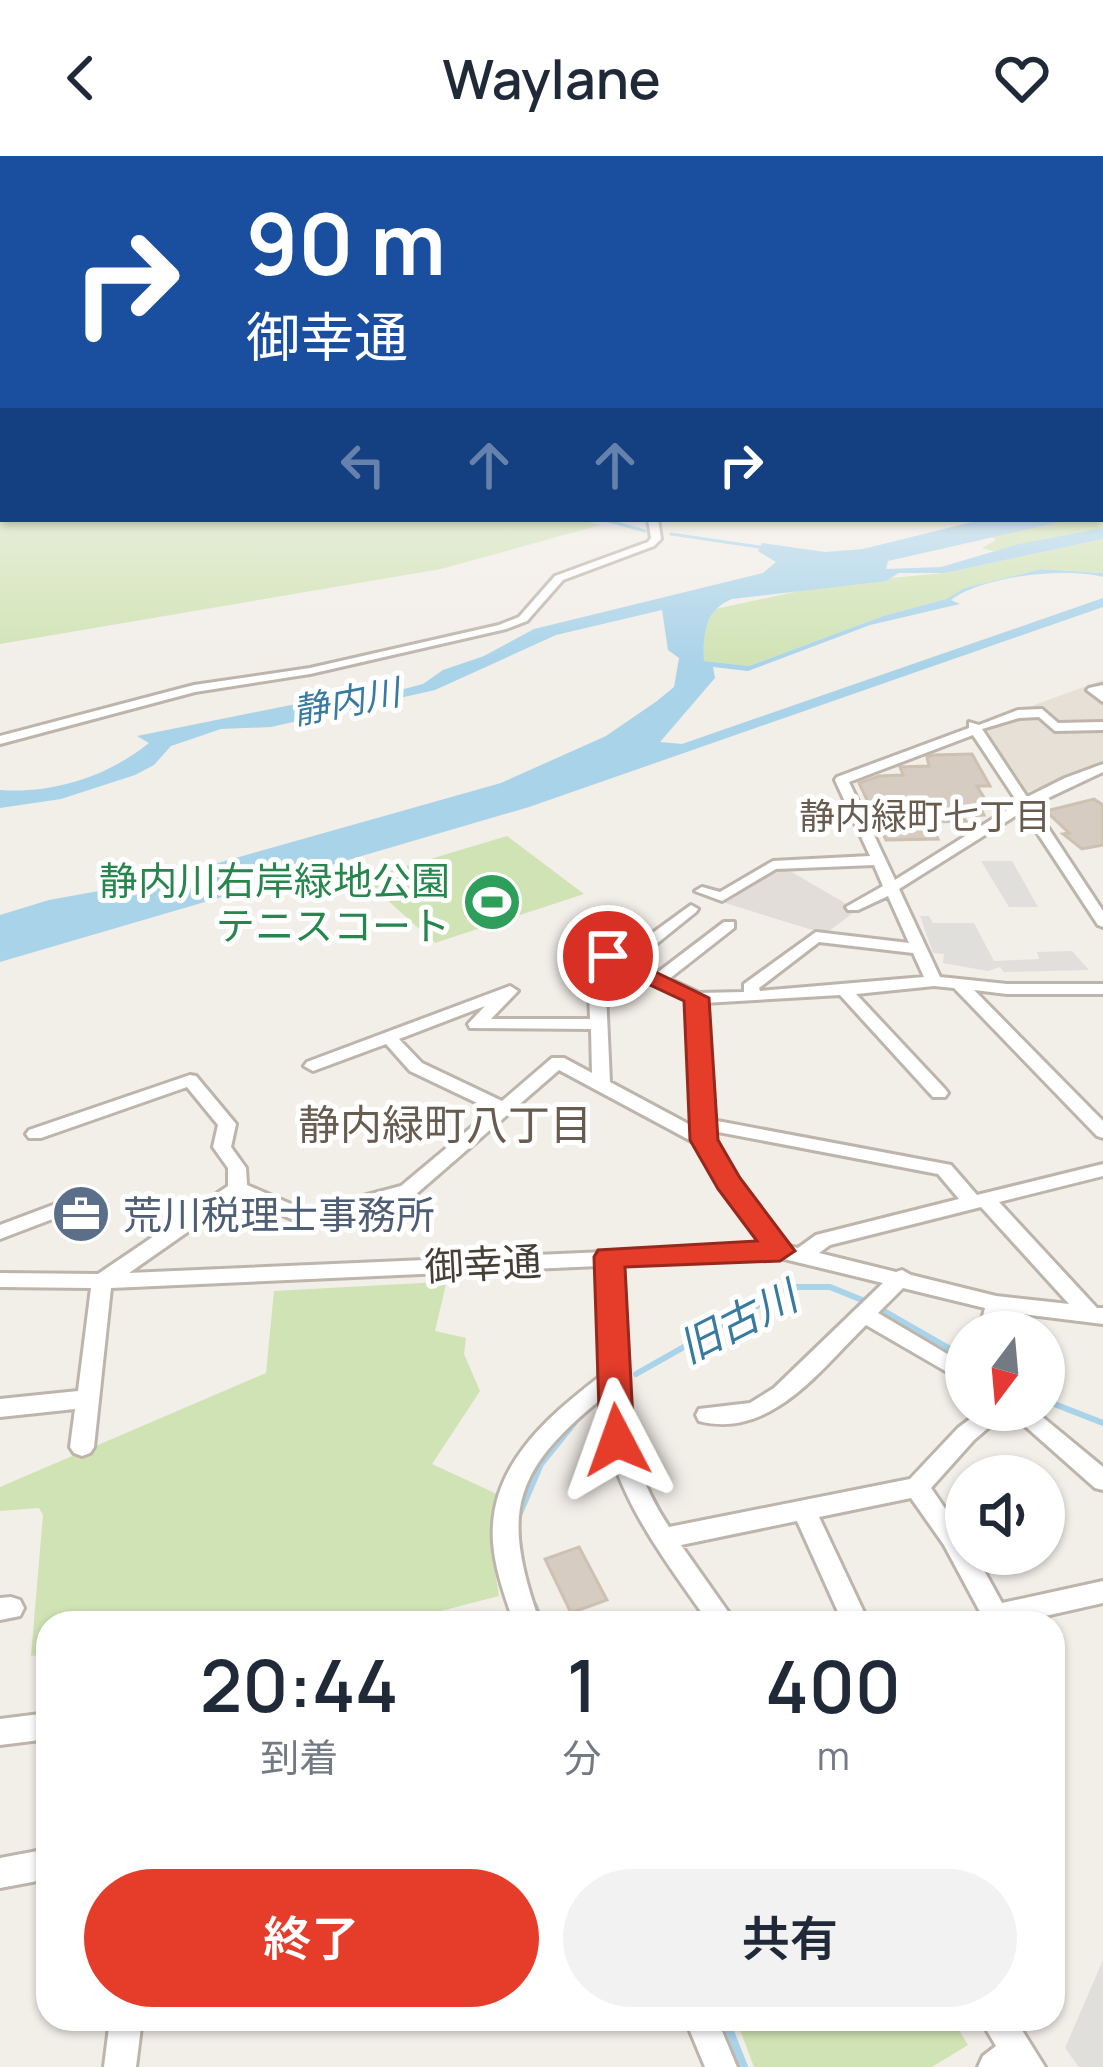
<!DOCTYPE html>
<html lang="ja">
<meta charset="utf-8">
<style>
:root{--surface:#fff;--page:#f2f2f3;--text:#1f2937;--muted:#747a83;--accent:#e63d2b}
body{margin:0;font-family:Manrope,"Noto Sans JP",sans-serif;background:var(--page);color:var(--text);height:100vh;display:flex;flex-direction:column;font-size:45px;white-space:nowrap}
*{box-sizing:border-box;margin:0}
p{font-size:39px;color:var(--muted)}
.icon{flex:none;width:66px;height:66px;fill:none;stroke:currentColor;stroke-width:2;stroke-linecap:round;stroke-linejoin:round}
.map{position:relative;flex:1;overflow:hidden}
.details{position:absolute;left:36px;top:1455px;width:1029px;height:420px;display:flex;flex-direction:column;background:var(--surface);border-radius:36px;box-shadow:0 3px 9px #0004}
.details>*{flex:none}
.banner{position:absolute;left:0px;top:0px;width:1104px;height:366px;box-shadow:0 3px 9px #0004;background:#1a4fa0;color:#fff;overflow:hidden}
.needle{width:78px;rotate:196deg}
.tools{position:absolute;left:945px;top:1155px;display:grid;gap:24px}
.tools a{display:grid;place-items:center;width:120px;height:120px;border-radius:50%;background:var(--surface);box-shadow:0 3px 9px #0004;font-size:60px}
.pin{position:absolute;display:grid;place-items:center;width:102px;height:102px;color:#fff;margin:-51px;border:6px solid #fff;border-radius:50%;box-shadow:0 3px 12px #0007}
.me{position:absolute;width:132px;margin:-66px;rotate:356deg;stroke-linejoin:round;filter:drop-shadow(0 0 9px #0008)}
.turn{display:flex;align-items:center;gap:42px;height:252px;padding:0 48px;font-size:54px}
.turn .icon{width:156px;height:156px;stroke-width:2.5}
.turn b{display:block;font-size:84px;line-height:102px}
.lanes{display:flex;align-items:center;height:114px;padding:0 48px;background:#0003;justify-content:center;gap:60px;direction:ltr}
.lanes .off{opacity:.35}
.eta{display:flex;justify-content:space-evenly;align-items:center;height:204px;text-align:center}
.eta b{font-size:72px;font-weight:600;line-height:84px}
.button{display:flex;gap:24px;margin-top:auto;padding:24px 48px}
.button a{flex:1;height:138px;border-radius:72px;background:var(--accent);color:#fff;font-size:48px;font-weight:600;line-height:138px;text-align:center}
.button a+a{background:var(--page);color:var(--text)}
header{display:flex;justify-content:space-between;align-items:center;height:156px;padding:0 48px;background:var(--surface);font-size:54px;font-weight:600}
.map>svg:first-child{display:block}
.residential{fill:#e6e0d6}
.industrial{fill:#e2ddd9}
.green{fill:#d0e3b4}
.parking{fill:#e1dfdc}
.water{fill:#a9d3e9}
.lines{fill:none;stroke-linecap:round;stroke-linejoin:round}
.stream-far2{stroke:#a9d3e9;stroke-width:3}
.stream-far1{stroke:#a9d3e9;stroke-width:6}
.stream{stroke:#a9d3e9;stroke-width:8}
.building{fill:#d6ccc1;stroke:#cdc1b2;stroke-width:3}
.minor-casing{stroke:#bdb5ab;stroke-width:6}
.minor{fill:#fff;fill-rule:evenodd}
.route{fill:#e63d2b;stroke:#96281c;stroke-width:3}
.labels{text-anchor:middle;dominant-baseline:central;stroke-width:10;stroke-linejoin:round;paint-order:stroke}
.far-water-label{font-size:36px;font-style:italic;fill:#387aa0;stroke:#fff}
.far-neighbourhood-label{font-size:36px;fill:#675c4f;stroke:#fff}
.leisure-label{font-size:39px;fill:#27864d;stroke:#fff;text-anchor:end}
.service-label{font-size:39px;fill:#4e5e75;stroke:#fff;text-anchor:start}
.street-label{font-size:39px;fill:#453f37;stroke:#fff}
.neighbourhood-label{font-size:42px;fill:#675c4f;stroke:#fff}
.water-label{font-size:42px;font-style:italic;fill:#387aa0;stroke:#fff}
</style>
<header><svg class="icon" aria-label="back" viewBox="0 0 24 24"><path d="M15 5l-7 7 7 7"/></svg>Waylane<svg class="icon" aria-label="heart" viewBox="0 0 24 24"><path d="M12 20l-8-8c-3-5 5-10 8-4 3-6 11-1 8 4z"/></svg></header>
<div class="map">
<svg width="1103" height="1911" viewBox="0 0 1103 1911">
<rect width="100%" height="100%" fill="#f2eee8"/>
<polygon class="residential" points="1103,524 1103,607 1025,637 981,568"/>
<polygon class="industrial" points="770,713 790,715 857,754 825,778 722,746"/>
<g class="green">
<polygon points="0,317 3,363 580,363 600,369 441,413 0,488"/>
<polygon points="1103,358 1103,372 994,395 982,392 996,384 992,381 1034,368 1101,363"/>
<polygon points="1103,383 1103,417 1041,413 964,432 946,443 883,460 749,510 704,505 704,473 715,453 836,427 945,417"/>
<polygon points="507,680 584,738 435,787 364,723"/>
<polygon points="440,1126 446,1128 435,1175 466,1182 464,1198 480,1235 432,1308 499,1339 490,1384 499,1440 394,1467 48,1467 48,1498 31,1500 43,1359 39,1352 0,1355 0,1331 266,1217 274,1135"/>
<polygon points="736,1863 952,1863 968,1889 932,1911 754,1911"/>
</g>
<g class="parking">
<polygon points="981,705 1012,705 1038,751 1009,751"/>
<polygon points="920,760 929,760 933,767 974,767 994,805 1039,803 1037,796 1072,795 1089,814 1004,816 1000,811 988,815 943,807 944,798 933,797"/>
<polygon points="1103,1804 1103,1911 1079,1911 1065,1892"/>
</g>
<path class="water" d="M984 363H1073L888 405 886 413 941 411 1019 388 1103 372V383L945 417H899L886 425 732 443C704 454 703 479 704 505L749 510 883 460 946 443 964 432 1041 413 1103 417V421C1066 411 982 420 951 444L960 448 870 469 748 515 713 511 715 522 660 586 682 588 1103 442V451L529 651 0 806V759L49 744 154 725 501 627 606 580 657 545 674 531 679 502 668 494 662 454 556 479 435 534 271 571 221 573 171 590 154 609 135 619 61 643 0 652V634C54 638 108 620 149 587L137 580 301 547 343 546 389 537 423 528 443 514 484 500 534 473 763 417 776 406 758 395 762 387 825 396 863 393Z"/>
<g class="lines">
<g class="stream-far2">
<polyline points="602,363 645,375"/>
<polyline points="671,378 766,392"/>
</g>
<g class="stream-far1">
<polyline points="877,1151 966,1202"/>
<polyline points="636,1218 790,1131 830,1131 867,1146"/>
<polyline points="1044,1244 1103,1267"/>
<polyline points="520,1357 541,1308 575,1266"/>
<polyline points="519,1386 523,1410"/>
</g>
<g class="stream">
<polyline points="534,1450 541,1467"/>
<polyline points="725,1863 744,1911"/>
</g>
</g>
<g class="building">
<polygon points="972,598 990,630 977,630 986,645 977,645 984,659 963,660 966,665 929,666 938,683 886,684 859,627 879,620 903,619 900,611 929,610 927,601 933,599"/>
<polygon points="1094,643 1103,649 1103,689 1082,693 1063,678 1069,677 1046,655"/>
<polygon points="579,1391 607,1444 571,1457 545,1403"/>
</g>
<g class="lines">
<defs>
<g id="minor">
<rect x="1101" y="305" width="2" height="4"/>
<polygon points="0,309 3,310 3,316 0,315"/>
<polygon points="648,363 658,363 661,383 654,390 563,424 527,465 506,473 310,518 195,536 0,588 0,580 194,529 310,512 499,469 519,461 555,420 648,386 651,382"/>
<polygon points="1103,529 1103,546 1087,534 1089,532"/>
<path d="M1042 553 1058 567 1103 566V574L1055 575 1039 561 1019 562 982 573 1027 641 1065 622 1103 608V616L1033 649 1103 755V771L1098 769 1023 655 899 733 940 821 1007 828H1103V838H1007L974 834 1103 965V982L1097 980 954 832 934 830 856 838 945 933 948 937 945 941H933L840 839 704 847 712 964 951 1009 977 1039 1103 1008V1020L999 1046 1097 1152H1103V1168L1005 1156 1001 1176H979L985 1152 903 1132 878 1157 966 1209V1227L866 1169C821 1213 770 1284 699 1265L696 1259 699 1253 750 1247 774 1232 883 1127 780 1102 619 1109 620 1204 624 1222 621 1231C627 1283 640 1327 669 1371L910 1323 958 1272 982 1254H1034L1103 1311V1334L1095 1332 1008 1255 974 1284 931 1332 966 1383V1398H975L1002 1447 1103 1425V1447L1014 1467H986L944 1389 911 1342 819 1361 869 1467H843L797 1365 681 1389 736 1467H709C660 1397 608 1332 600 1244 510 1317 502 1360 540 1467H514C505 1441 495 1414 493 1386 488 1312 545 1263 599 1221V1110L111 1132 94 1291 90 1297 82 1300 74 1297 70 1291 75 1253 0 1261V1243L78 1235 91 1132 0 1131V1117L98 1118 228 1030V1012L213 991 218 969 187 931 41 982H29L26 978 29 974 190 919 196 920 236 968 231 991 246 1012 247 1029 307 1055 401 1030 492 954 410 915 386 888 313 915 304 910 307 906 510 830 518 835 491 863H590C590 840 581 783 621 800L691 749 698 753 696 756 634 806 657 817 724 766H734V772L669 823 699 837 744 836V828L816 776 909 787 888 740 858 754H848L846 751 883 730 874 709 776 713 722 745 695 735 702 731 720 736 773 705 870 700 835 624 837 621 969 572V566L979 569 1018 554ZM973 579 1018 647 895 724 849 626ZM819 786 913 797 924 821 760 835 759 832ZM611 807 688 844 694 971 610 926 605 815ZM485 850 468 868 470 872 591 873 592 917 564 902H552L502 945 422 907 399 883ZM559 914 697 988 721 1031 765 1089 129 1117 239 1040 305 1069 415 1039ZM713 975 938 1018 959 1043 816 1079 798 1092 787 1090C764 1061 717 1012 713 975ZM981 1051 1069 1148 996 1140 911 1119 902 1114 896 1116 819 1097 830 1089Z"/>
<polygon points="77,1040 87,1046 84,1051 0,1083 0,1069"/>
<polygon points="11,1441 20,1444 24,1452 20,1460 0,1464 0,1442"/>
<polygon points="48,1557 48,1583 0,1589 0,1563"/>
<polygon points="48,1693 48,1723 0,1732 0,1702"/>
<polygon points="110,1863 142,1863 136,1911 104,1911"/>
<polygon points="685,1863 717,1863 737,1911 705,1911"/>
<polygon points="980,1863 1015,1863 1045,1911 978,1911 983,1900 996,1890"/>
</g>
</defs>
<use href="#minor" class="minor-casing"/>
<use href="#minor" class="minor"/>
</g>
<linearGradient id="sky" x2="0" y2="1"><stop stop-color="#8fc0e8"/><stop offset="0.48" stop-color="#f9f7f5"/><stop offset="1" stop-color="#f9f7f5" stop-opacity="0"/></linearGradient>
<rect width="1103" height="510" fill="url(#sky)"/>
<polygon class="route" points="608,793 709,842 718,984 740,1022 795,1095 780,1105 625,1111 634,1284 629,1294 617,1298 605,1294 600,1284 594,1101 598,1094 757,1085 718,1033 690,984 684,845 599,805 596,800"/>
<defs>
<symbol id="stadium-disc" viewBox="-11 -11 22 22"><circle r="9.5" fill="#2e9e5b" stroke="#fff"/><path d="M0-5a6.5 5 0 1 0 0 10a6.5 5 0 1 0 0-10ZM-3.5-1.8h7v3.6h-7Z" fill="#fff"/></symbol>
<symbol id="office-disc" viewBox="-11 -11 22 22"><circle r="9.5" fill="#5c6f8a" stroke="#fff"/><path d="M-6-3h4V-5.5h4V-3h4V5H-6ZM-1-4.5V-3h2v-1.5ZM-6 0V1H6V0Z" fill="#fff"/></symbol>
</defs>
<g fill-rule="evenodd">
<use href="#stadium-disc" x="459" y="713" width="66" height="66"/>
<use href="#office-disc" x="48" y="1025" width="66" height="66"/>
</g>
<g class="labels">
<g class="far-water-label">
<text transform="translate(346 545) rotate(-11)">静内川</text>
</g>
<g class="far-neighbourhood-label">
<text x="925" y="659">静内緑町七丁目</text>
</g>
<g class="leisure-label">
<text x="450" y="724">静内川右岸緑地公園<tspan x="450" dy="45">テニスコート</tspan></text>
</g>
<g class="service-label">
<text x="123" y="1058">荒川税理士事務所</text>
</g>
<g class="street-label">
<text transform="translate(483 1107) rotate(-3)">御幸通</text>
</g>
<g class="neighbourhood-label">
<text x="445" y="968">静内緑町八丁目</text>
</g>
<g class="water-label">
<text transform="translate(737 1165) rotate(-27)">旧古川</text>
</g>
</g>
</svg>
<div class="tools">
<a><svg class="needle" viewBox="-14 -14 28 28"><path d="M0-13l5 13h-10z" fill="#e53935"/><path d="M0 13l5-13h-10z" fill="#747a83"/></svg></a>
<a><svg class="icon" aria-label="sound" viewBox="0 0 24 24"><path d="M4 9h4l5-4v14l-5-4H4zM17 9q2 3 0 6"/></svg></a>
</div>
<div class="pin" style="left:608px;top:800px;background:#d93025"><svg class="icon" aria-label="arrive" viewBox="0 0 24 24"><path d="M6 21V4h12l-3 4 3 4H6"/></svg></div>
<svg class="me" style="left:617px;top:1284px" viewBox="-20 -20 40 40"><path d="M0-17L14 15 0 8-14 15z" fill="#e63d2b" stroke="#fff" stroke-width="4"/></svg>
<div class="banner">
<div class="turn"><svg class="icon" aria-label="right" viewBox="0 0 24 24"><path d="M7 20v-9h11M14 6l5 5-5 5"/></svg><div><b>90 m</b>御幸通</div></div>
<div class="lanes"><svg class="icon off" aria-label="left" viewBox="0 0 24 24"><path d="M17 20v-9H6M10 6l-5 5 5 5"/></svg><svg class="icon off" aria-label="ahead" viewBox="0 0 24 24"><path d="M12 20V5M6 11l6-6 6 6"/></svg><svg class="icon off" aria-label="ahead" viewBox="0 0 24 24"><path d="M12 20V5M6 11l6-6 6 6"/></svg><svg class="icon" aria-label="right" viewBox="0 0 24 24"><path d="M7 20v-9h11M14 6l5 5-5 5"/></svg></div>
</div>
<section class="details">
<div class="eta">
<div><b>20:44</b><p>到着</p></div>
<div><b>1</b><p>分</p></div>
<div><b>400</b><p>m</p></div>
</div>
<div class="button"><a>終了</a><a>共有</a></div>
</section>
</div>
